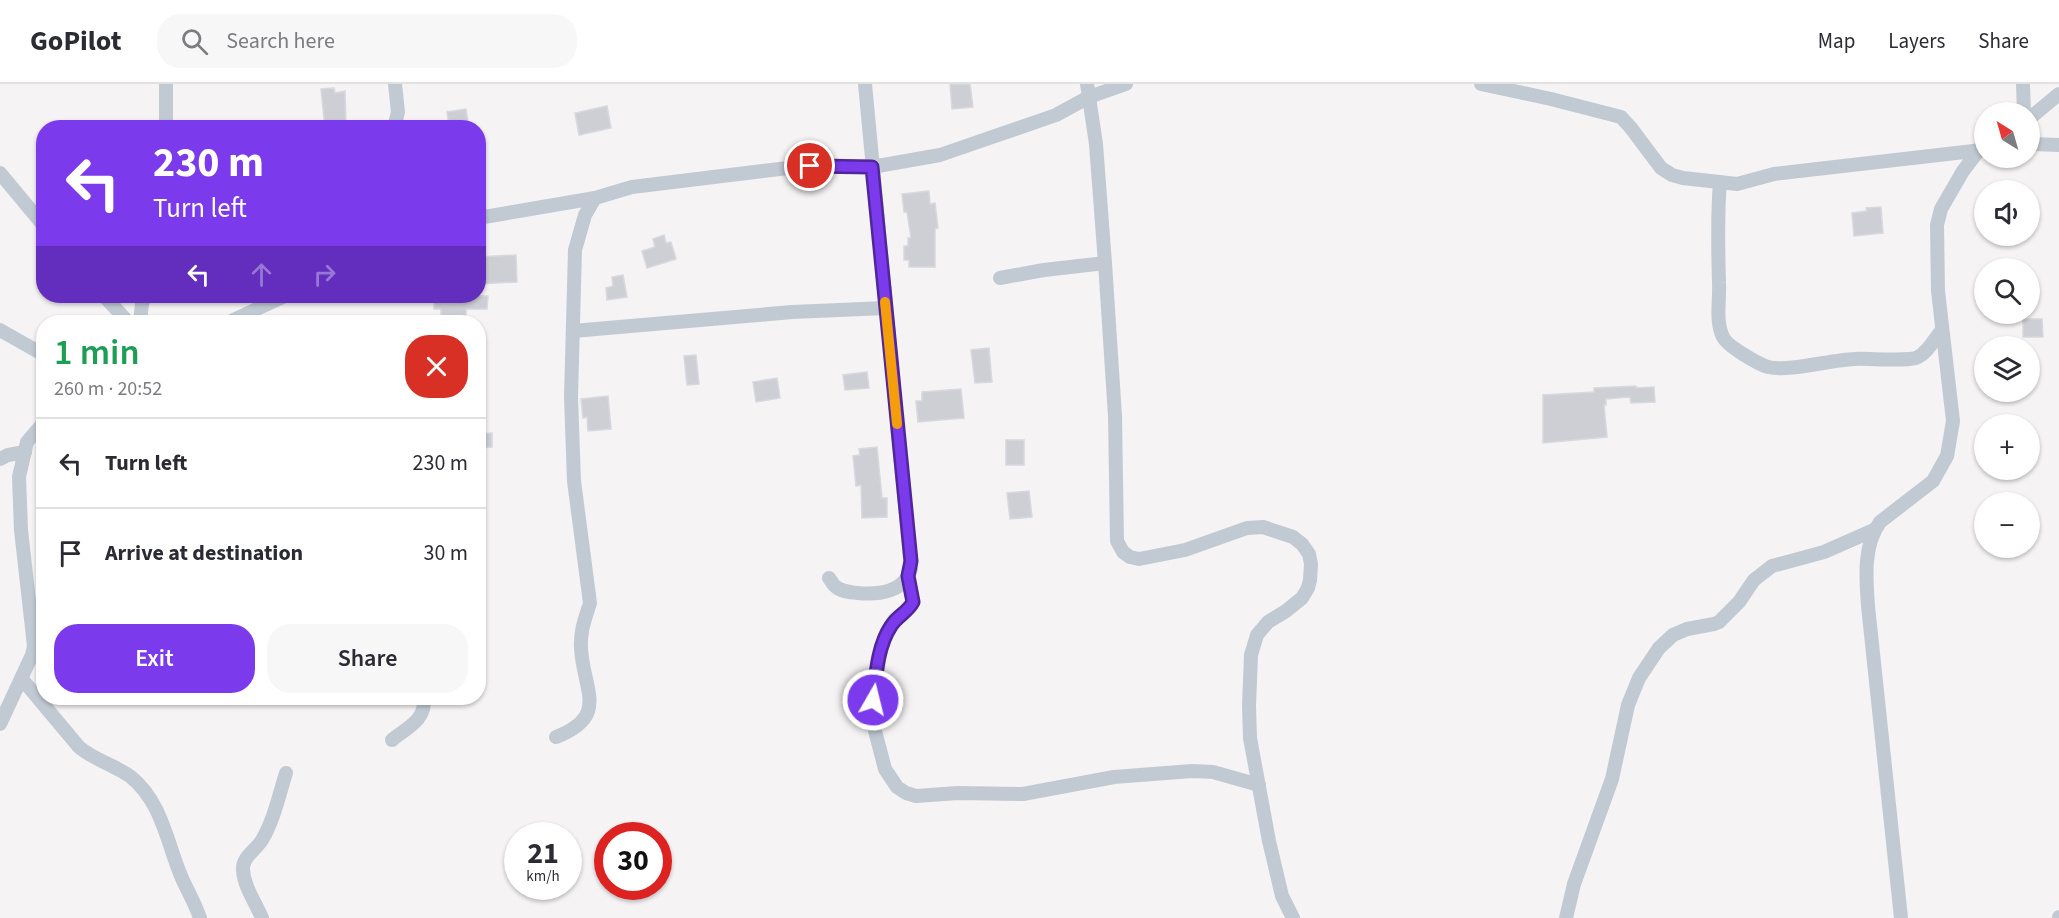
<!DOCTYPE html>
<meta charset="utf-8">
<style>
:root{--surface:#fff;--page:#f7f7f7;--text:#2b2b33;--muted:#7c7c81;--line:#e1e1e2;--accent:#7c3aed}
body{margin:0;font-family:"Source Sans 3",sans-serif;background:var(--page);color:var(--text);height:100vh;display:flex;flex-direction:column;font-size:22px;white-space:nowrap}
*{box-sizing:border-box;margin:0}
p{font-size:20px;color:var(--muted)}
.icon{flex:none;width:33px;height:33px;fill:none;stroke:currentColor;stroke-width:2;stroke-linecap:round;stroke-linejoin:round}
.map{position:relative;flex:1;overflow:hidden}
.drawer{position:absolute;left:36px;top:231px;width:450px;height:390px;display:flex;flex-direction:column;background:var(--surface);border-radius:24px;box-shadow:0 2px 4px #0004}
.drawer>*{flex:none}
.banner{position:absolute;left:36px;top:36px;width:450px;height:183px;border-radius:24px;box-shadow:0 2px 4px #0004;background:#7c3aed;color:#fff;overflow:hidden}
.needle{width:39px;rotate:323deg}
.fabs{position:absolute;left:1974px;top:18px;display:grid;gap:12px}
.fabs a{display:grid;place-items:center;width:66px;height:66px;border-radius:50%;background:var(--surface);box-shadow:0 2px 4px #0004;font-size:30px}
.speed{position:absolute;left:504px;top:738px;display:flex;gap:12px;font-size:30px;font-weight:700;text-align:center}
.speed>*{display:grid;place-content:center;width:78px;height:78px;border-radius:50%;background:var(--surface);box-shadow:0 2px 4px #0004;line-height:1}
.speed small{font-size:15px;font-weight:400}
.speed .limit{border:9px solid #d22;background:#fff;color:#111}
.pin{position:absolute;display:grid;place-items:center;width:51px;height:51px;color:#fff;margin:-26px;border:3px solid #fff;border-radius:50%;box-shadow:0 2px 6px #0007}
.me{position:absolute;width:66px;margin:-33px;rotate:8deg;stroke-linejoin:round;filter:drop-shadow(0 0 4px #0008)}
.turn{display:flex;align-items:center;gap:21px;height:126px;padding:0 18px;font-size:27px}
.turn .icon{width:78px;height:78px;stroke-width:2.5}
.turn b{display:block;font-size:42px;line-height:51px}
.lanes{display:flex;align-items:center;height:57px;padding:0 18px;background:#0003;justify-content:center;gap:30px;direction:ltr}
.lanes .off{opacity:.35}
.round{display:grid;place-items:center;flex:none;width:63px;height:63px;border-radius:24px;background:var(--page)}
.head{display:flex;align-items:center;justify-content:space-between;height:102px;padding:0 18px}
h1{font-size:36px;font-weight:600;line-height:45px;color:#1e9e55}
.primary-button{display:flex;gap:12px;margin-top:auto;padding:12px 18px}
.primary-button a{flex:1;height:69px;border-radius:24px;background:var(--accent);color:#fff;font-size:24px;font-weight:600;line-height:69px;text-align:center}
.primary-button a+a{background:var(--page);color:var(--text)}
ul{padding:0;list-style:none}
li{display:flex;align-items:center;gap:18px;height:90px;padding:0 18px;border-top:2px solid var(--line)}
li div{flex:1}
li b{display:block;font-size:22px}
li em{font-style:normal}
header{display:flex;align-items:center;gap:36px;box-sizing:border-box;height:84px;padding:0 30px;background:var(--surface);border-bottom:2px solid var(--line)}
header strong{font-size:28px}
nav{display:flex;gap:33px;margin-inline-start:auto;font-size:21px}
.search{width:420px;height:54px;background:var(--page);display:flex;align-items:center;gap:15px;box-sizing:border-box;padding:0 21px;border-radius:24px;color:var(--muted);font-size:22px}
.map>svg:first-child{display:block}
.building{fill:#cdcfd5;stroke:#d7d9de;stroke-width:1.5}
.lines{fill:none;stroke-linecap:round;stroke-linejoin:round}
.street{stroke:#c1cad2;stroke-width:14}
.route-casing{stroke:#51269a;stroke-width:15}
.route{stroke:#7c3aed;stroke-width:10}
.slow{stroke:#f59e0b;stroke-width:10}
</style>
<header>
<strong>GoPilot</strong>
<div class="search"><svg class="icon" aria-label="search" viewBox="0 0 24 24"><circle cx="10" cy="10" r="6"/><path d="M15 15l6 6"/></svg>Search here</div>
<nav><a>Map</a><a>Layers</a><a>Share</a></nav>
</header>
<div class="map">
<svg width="2059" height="834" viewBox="0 0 2059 834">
<rect width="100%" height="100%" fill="#f5f3f3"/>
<g class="building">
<polygon points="950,0 970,0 973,23 952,25"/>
<polygon points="334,4 335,9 345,7 346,42 325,44 321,5"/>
<polygon points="607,22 611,44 579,51 575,29"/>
<polygon points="466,25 469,44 456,44 456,41 449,42 447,28"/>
<polygon points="929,107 930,120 935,119 938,144 935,145 935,183 909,183 909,176 904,176 904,162 908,162 908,154 911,154 907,128 904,128 902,110"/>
<polygon points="1881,123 1883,149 1854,152 1852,129 1867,127 1866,124"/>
<polygon points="664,151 666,159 671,158 676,175 647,184 642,167 655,163 653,155"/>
<polygon points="516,171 517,198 478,200 478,173"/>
<polygon points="623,191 627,213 607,216 606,204 613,202 612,193"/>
<polygon points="434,212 488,212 487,225 466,225 466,238 441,238 441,225 434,225"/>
<polygon points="2023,235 2042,235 2043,253 2023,253"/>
<polygon points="989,264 992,298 975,299 971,266"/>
<polygon points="696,271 699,300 687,301 684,272"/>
<polygon points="867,288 869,304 845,306 843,291"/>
<polygon points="777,294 780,314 756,318 753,298"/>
<polygon points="1636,302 1636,304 1654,303 1655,318 1631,319 1630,313 1606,315 1606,321 1604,321 1607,353 1543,359 1543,311 1594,308 1594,304"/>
<polygon points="961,305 964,334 918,338 916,317 922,317 922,308"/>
<polygon points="608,312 611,345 588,347 587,333 583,334 581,315"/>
<polygon points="492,349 492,363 478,364 478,350"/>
<rect x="1006" y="356" width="18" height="25"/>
<polygon points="877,363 882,414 887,414 887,433 862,434 861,401 856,402 853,372 860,371 859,365"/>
<polygon points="1029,407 1032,433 1010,435 1007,409"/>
</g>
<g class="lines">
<g class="street">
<polyline points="166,0 166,44"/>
<polyline points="1087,0 1096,60 1105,179 1115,332 1117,457 1123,468 1130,473 1139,475 1185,466 1247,444 1263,443 1293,453 1302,460 1309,470 1311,480 1310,496 1308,504 1302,514 1286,527 1268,538 1257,551 1251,571 1249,622 1250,654 1269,757 1282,812 1293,834"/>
<polyline points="1481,0 1551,15 1621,33 1631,44 1661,84 1672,91 1683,94 1737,100 1774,90 1982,66"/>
<polyline points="2023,0 2024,28"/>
<polyline points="2030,34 2059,10"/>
<polyline points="394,44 398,28 395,0"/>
<polyline points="2030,60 2059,61"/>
<polyline points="0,89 44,142"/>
<path d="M1720 98C1717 132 1718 165 1719 199 1720 216 1715 237 1723 253 1727 262 1758 280 1768 283 1789 288 1830 276 1854 275 1867 274 1910 278 1918 273 1928 268 1935 254 1942 246"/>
<polyline points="478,134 595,114 632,103 796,83 823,81 872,83 940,71 1056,31 1089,13 1126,0"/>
<polyline points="1000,194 1044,186 1105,179"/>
<polyline points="104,212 128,238"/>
<polyline points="140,238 142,220 145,212"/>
<polyline points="229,238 285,212"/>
<polyline points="0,246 44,271"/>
<polyline points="573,247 792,228 886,224"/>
<polyline points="0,375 8,371 25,368"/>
<polyline points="908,492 913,518 908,525 895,535 885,553 880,571 873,616 874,643 885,685 897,703 906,709 916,712 958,709 1023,710 1114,693 1192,687 1213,688 1259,701"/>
<path d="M829 494C830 495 834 502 835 502 841 508 850 508 858 509 878 511 905 508 911 485L865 0"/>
<path d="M22 595 79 663C94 676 115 681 131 693 161 717 167 758 181 792 187 806 195 819 200 834"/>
<polyline points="0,640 32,571 34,562 21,446 19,393 27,358 44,338"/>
<path d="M556 653C610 632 583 606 581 564 580 547 585 535 590 519L574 397 571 313 575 166 585 131 595 114"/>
<path d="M392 656C408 643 426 636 424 614"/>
<path d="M262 834C256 819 244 803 243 786 242 773 256 766 262 756 274 736 279 711 286 689"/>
<polyline points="1566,834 1574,800 1612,695 1628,621 1639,594 1659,564 1673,551 1687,545 1714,540 1719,538 1739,518 1754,496 1772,482 1824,468 1874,446"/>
<path d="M1901 834 1868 522C1866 495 1863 461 1880 438L1933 397 1947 372 1953 337 1938 207 1937 141 1941 125 1963 87 1979 66"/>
<polyline points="2059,834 2059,833"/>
</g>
</g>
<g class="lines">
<defs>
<path id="route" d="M810 82 872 83 911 477 908 492 913 518C908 528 897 532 891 542 877 563 876 592 873 616"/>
</defs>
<use href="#route" class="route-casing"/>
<use href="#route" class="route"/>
<polyline class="slow" points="885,218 897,340"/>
</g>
</svg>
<div class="fabs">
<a><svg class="needle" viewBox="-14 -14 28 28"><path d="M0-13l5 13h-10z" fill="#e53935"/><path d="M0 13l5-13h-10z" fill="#7c7c81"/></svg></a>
<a><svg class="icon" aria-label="sound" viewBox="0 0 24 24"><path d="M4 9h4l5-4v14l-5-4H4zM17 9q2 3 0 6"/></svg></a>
<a><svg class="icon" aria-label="search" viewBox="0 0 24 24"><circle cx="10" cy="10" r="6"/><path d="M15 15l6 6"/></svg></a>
<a><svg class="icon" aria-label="layers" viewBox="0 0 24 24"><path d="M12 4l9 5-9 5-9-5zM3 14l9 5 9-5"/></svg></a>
<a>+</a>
<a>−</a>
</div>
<div class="speed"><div>21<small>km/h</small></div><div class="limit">30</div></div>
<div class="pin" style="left:810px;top:82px;background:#d93025"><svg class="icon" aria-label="arrive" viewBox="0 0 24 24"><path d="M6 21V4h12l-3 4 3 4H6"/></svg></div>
<svg class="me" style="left:873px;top:616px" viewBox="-20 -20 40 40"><circle r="17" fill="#7c3aed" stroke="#fff" stroke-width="3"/><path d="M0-11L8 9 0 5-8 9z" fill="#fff"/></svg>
<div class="banner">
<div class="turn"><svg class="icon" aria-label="left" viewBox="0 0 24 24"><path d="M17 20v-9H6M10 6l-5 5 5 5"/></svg><div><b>230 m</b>Turn left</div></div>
<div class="lanes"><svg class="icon" aria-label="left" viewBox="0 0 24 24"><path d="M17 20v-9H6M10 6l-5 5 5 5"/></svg><svg class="icon off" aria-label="ahead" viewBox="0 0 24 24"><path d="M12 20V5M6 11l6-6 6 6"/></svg><svg class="icon off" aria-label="right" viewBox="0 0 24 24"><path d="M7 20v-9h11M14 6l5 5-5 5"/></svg></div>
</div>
<section class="drawer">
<div class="head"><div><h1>1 min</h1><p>260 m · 20:52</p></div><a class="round" style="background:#d93025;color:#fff"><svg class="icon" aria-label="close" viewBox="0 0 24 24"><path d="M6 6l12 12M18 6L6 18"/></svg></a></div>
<ul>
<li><svg class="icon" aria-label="left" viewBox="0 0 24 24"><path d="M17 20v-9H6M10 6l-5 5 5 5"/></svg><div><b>Turn left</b></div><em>230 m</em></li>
<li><svg class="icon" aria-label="arrive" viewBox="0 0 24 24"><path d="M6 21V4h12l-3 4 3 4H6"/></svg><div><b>Arrive at destination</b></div><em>30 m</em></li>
</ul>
<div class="primary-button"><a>Exit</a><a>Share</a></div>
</section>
</div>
